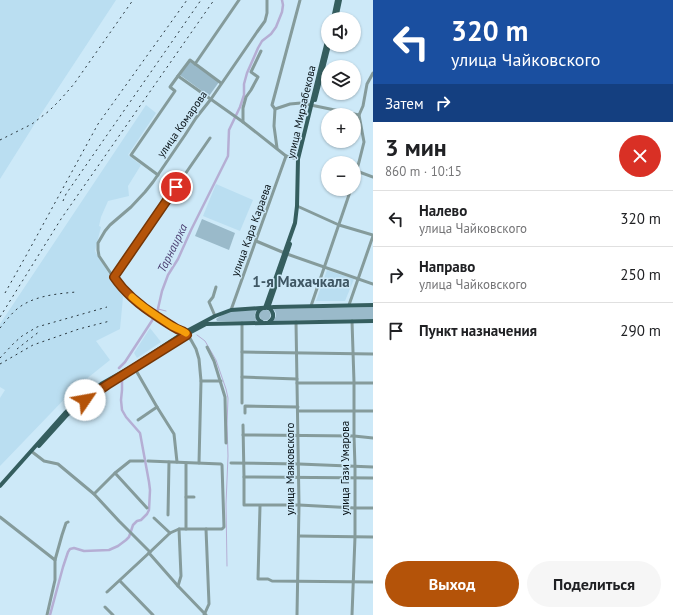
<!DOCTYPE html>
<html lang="ru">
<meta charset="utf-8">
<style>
:root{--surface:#fff;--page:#f6f6f6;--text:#202124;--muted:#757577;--line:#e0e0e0;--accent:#b45309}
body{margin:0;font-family:"PT Sans",sans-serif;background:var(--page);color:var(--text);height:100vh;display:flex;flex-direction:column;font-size:15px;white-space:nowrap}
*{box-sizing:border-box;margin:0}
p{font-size:13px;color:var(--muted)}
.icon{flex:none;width:22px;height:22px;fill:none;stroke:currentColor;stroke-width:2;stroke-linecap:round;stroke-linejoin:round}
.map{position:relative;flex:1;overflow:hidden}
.details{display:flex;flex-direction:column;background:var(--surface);width:300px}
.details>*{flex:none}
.top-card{background:#1a4fa0;color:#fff;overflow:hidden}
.tools{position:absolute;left:321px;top:12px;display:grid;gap:8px}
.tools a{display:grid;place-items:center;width:40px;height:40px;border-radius:50%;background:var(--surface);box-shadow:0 1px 3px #0004;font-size:20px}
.pin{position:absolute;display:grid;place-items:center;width:34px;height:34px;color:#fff;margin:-17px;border:2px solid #fff;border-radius:50%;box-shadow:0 1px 4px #0007}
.me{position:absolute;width:44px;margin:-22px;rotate:57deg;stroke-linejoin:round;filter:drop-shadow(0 0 3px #0008)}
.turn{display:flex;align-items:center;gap:14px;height:84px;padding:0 12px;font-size:18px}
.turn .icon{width:52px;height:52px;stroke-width:2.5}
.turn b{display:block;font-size:28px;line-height:34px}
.then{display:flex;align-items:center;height:38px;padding:0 12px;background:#0003;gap:8px;font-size:15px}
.round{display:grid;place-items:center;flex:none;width:42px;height:42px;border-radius:21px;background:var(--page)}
.head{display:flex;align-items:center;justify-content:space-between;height:68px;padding:0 12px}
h1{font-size:24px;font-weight:700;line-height:30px}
.action{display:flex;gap:8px;margin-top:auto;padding:8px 12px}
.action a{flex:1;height:46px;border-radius:24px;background:var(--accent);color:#fff;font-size:16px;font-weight:700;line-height:46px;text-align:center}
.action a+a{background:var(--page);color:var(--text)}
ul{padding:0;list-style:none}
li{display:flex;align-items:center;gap:12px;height:56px;padding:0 12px;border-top:1px solid var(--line)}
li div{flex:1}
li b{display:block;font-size:15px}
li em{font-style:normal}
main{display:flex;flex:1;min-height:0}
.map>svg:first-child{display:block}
.built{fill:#badef1}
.green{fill:#9abaca}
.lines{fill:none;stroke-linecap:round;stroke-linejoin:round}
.stream{stroke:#b5aed4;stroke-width:1}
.canal{stroke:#b5aed4;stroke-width:2.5}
.minor{stroke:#859b9b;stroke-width:3}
.major{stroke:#355e5f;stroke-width:4}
.rail{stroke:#29363d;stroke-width:1;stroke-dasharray:2 4;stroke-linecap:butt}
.route-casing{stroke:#753606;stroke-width:10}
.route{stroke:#b45309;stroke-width:7}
.slow{stroke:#f59e0b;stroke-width:7}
.labels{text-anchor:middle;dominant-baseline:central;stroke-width:3;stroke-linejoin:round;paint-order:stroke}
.street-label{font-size:11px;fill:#071116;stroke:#cde9f8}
.water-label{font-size:12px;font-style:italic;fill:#493c6f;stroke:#cde9f8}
.district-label{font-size:15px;font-weight:bold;fill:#3f5764;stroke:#cde9f8}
</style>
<main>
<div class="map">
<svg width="373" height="615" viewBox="0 0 373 615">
<rect width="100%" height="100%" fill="#cde9f8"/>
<g class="built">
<polygon points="0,0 116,0 39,117 0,179"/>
<polygon points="146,105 156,113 128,155 141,165 128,186 129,196 108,201 101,217 99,226 101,227 95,251 123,297 120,329 96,341 110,360 75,388 0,466 0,398 5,390 0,387 0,324"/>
<polygon points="216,184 253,200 240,231 203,216"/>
<polygon points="327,270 354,279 345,301 316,301"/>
<polygon points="150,328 161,342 137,358 134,353"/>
</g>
<g class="green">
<polygon points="190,61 219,82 209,96 180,75"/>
<polygon points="202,219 235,233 229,250 195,236"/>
<path d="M373 307V319L273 321C277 316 277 313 273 309Z"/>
<circle cx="265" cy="315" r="5.5"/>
<path d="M257 310C254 313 254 317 257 321H217L216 319 225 313 232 311Z"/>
</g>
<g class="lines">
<g class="stream">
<polyline points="158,309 166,311"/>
<polyline points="197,335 205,341 216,360 226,389 228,398 227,424 228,456 226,504 227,566"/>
</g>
<g class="canal">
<polyline points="119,368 125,362 157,313 162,291 168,275 178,259 191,230 228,156 229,130 240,107 244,95 244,84 247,73 258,48 262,41 271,34 276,27 282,12 283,5 282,0"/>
<polyline points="50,615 63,567 68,552 70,549 74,548 84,551 109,550 118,546 126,540 129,537 133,525 137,521 141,520 147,514 149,510 150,490 149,482 140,433 126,417 122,410 121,400 122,390 122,381"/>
</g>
<g class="minor">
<polyline points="195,64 239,0"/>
<polyline points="221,83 190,60 178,76 243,122 286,156 298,159"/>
<polyline points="275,109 290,104 301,103 359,115"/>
<polyline points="243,122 243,108 246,97 251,90 258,77 251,72 261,51"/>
<polyline points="277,148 274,126 275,109 272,105 300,0"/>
<polyline points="354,170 373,177"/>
<polyline points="158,175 131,155 175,91 170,87 178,76"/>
<polyline points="354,179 359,162 364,142 359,115 363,106 367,84 373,73"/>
<polyline points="297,206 339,225 373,235"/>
<polyline points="256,241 287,254 373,284"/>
<polyline points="114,277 210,138"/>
<polyline points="349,305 373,236"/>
<polyline points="311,306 351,189"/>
<polyline points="231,310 286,156"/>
<polyline points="215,316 209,302 213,297 216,287"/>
<polyline points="352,321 354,382 354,436 355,467 355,537 352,615"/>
<polyline points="296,322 299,505 297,615"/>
<polyline points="207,347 214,361 225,397 226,443"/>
<polyline points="242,352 373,354"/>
<polyline points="134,367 157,407 174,434 177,462"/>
<polyline points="242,377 297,379"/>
<polyline points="201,381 221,381"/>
<polyline points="297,383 373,383"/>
<polyline points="242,403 242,323"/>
<polyline points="298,411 373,411"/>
<polyline points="245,413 245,406 298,407"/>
<polyline points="138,420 157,407"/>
<polyline points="243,425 244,477 244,505 299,505 355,508 373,508"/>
<polyline points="243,435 354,436 373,438"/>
<polyline points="31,451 44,461 58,464 94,494 119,521 150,552"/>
<polyline points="186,463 186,529"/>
<polyline points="199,463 201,381 199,359 196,349 191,340 185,332 177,329 153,314 134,299 118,284 99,256 98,250 98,243 105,231 110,225 131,207 145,192 153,182 185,135 196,118 211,99 257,32 265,21 267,13 267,0"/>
<polyline points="231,463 299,464 373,467"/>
<polyline points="115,473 147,508"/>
<polyline points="244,477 373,478"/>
<polyline points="94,494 115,473 130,461 143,461"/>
<polyline points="186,497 194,497"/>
<polyline points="260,506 258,579 268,579 272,581 373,582"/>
<polyline points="168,515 169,462"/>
<polyline points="0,517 55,560"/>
<polyline points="154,518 170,533"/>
<polyline points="299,536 373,537"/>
<polyline points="149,553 178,586 206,615"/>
<polyline points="120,581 153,615"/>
<polyline points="178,586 181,576 179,529"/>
<polyline points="107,592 149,553 170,533 179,529 222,529 224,527 222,465 221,464 148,461"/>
<polyline points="105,607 113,615"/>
<polyline points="47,615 55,580 55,560 62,535 66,523 68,522"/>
<polyline points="204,615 209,604 206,529"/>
</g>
<g class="major">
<polyline points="333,19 337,0"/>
<polyline points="336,19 340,0"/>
<polyline points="315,100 329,45"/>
<polyline points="265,308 295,223 297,206 298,159 328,37"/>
<polyline points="268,308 290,244"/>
<path d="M269 308C274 312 275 318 269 322"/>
<path d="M262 322C255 319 256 311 263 308"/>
<polyline points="39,446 67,415 85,400 107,385 191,332 206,324 373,321"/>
<polyline points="0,486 65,413 83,397 101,384 133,366 185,332 215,316 231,310 274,307 373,305"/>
</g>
<g class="rail">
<polyline points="0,140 32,124 49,111 60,100 74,84 133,0"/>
<polyline points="63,201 66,194 201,0"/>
<polyline points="5,293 27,254 98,124 187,0"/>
<polyline points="0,317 61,219 214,0"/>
<path d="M0 328C5 322 10 315 17 309 33 296 55 294 76 292"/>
<polyline points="17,349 40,331"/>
<polyline points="0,358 14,343 22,336 37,327 107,307"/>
<polyline points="0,364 33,345 79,329 110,321"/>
</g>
</g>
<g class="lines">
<defs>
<path id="route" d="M85 400 107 385 187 335C185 331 181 331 177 329 170 325 164 321 158 317 142 307 125 293 114 277L176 187"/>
</defs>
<use href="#route" class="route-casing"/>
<use href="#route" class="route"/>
<path class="slow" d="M132 297C144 308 158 317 172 326 176 328 182 330 186 333"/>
</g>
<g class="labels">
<g class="street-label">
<text transform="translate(301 112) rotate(-77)">улица Мирзабекова</text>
<text transform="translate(182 124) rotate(-55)">улица Комарова</text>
<text transform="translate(251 230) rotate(-70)">улица Кара Караева</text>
<text transform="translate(345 468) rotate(-90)">улица Гази Умарова</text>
<text transform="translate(290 469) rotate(-90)">улица Маяковского</text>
</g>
<g class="water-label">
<text transform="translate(172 248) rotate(-64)">Тарнаирка</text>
</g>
<g class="district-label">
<text x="301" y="281">1-я Махачкала</text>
</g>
</g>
</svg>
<div class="tools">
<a><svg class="icon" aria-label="sound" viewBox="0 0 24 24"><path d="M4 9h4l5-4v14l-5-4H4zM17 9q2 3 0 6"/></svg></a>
<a><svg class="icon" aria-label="layers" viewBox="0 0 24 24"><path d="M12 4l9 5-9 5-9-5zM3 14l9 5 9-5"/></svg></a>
<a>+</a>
<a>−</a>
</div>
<div class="pin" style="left:176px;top:187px;background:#d93025"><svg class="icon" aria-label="arrive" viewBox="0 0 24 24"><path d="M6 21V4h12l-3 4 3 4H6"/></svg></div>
<svg class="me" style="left:85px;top:400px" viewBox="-20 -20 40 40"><circle r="19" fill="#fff"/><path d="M0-13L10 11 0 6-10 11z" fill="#b45309"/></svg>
</div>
<section class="details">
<div class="top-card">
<div class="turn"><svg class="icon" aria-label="left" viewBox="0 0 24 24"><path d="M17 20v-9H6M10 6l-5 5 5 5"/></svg><div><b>320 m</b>улица Чайковского</div></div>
<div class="then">Затем<svg class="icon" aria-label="right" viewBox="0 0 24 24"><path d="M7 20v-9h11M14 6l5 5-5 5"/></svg></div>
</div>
<div class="head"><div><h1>3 мин</h1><p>860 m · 10:15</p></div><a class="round" style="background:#d93025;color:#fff"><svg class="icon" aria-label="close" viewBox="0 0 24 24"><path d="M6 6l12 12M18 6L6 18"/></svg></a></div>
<ul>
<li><svg class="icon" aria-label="left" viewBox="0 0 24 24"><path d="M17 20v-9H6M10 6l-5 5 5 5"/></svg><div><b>Налево</b><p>улица Чайковского</p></div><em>320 m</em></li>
<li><svg class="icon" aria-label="right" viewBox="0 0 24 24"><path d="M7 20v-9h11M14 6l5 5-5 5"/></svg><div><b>Направо</b><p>улица Чайковского</p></div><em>250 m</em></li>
<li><svg class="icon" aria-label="arrive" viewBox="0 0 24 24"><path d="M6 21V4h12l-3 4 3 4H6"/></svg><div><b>Пункт назначения</b></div><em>290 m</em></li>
</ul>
<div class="action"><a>Выход</a><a>Поделиться</a></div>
</section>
</main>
